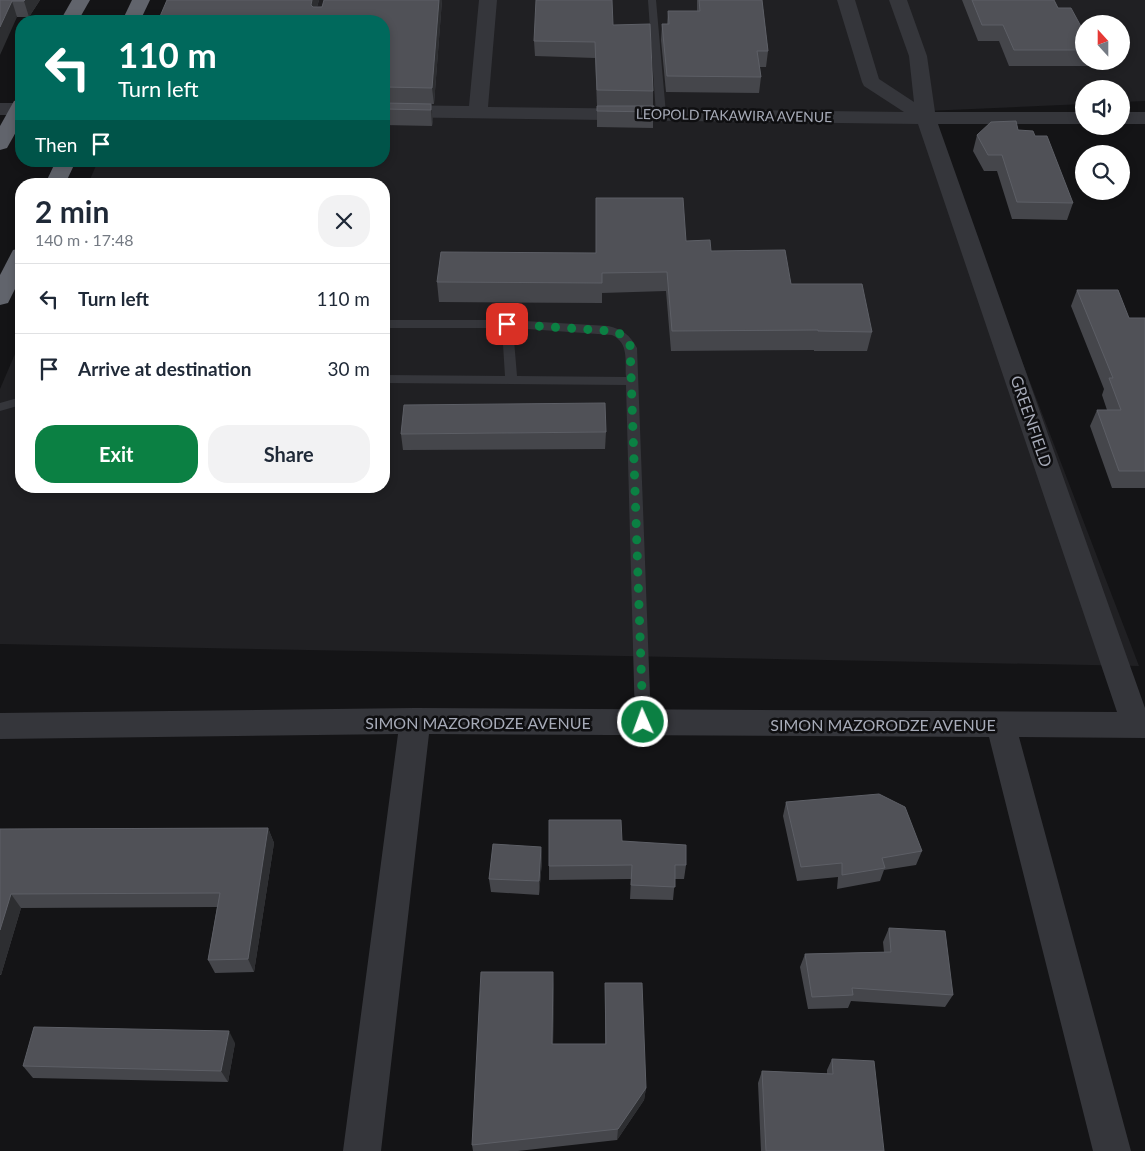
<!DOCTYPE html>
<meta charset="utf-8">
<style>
:root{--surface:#fff;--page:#f2f2f3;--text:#1f2937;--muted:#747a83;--line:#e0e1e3;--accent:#0b8043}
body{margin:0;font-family:Lato,sans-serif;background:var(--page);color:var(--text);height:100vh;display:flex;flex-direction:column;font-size:19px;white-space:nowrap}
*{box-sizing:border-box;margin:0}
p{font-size:16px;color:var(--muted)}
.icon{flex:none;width:28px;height:28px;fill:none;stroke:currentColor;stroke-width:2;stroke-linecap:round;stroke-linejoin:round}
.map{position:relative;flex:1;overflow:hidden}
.panel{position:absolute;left:15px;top:178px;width:375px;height:315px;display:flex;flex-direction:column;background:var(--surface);border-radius:20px;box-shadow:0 2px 8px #0003}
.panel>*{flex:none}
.banner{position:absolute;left:15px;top:15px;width:375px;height:152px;border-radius:20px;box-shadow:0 2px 8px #0003;background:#00695c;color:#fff;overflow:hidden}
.needle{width:32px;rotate:339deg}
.tools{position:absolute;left:1075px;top:15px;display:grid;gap:10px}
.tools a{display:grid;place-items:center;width:55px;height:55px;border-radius:50%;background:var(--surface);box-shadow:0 2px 8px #0003;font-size:25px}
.pin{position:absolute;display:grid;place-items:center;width:42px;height:42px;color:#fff;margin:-21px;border-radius:10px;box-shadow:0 2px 8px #0006}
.me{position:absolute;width:55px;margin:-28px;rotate:358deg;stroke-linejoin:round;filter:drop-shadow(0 0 4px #0008)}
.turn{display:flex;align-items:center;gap:18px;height:105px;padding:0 20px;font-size:22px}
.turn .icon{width:65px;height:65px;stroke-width:2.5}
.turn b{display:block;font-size:35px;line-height:42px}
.then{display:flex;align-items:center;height:48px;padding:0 20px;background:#0003;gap:10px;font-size:19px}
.round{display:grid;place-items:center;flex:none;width:52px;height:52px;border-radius:20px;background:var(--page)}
.overview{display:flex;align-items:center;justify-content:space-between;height:85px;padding:0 20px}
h1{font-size:30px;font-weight:700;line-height:38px}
.button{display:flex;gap:10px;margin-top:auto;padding:10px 20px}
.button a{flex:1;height:58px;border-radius:20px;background:var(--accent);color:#fff;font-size:20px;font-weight:700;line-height:58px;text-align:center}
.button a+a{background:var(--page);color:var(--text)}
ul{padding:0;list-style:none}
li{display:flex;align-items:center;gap:15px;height:70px;padding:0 20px;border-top:1px solid var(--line)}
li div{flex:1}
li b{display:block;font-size:19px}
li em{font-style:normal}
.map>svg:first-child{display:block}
.built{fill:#202023;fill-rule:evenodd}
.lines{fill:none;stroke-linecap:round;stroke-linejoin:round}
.lane{fill:#35363b;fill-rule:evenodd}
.street{fill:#35363b;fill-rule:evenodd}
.highway{fill:#61646c;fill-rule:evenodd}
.wall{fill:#45464b}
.shaded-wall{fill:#2d2e31}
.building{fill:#505157;stroke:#5d5f66}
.route{stroke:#0b8043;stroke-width:9;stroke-dasharray:0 16.2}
.labels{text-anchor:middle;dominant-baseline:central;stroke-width:5;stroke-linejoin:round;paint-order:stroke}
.far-street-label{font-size:14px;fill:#a6aab7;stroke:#0f0f11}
.street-label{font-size:16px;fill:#a6aab7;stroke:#0f0f11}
</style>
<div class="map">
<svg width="1145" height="1151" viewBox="0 0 1145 1151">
<rect width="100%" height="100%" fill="#141416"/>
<path class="built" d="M167 0H1145V101L1121 102V89H1084V104L926 111 1139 666 0 644V389L21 340V486H384V184H88L98 161H384V21H158ZM1084 24H1121V61H1084Z"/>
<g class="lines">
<g class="lane">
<polygon points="648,0 656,0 666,114 661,117 656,114"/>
<polygon points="0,277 13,278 21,282 21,290 7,283 0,283"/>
<path d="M384 320H507L608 326C622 329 630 335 637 348L651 722 648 726 643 728 638 726 635 722 626 385 384 383V375L505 376 502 328H384ZM513 328 612 335C629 343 625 360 626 377L517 376Z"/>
<polygon points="21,397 21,405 0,411 0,403"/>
</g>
<g class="street">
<polygon points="479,0 497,0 488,107 904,112 864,86 862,82 837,0 855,0 879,79 914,102 909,56 889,0 907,0 927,56 935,112 1084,112 1084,124 938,124 1145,708 1145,738 1019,737 1131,1151 1093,1151 989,737 429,734 381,1151 343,1151 398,734 0,739 0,713 415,708 1117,712 918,124 384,117 384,105 469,106"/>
<rect x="0" y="103" width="21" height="12"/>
<rect x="1121" y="112" width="24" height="12"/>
</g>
<g class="highway">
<polygon points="72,0 90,0 78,21 60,21"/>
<polygon points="132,0 150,0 140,21 122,21"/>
<polygon points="21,99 21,123 7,148 0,150 0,126 14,101"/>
<polygon points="56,161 76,161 65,184 45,184"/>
<polygon points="21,248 21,277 8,303 0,305 0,275 13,250"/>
</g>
</g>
<g class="wall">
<polygon points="0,0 40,0 29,17 17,17"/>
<polygon points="167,0 319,0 317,7 442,0 434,104 431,104 433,120 432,126 384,125 384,21"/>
<polygon points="697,0 762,0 768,51 766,67 760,67 761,77 759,93 666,92 661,40 662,24 667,24 668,11 697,11"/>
<polygon points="962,0 1054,0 1058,8 1084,32 1084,61 1089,61 1088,66 1009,66 999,41 978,41"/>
<polygon points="613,25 653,91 653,128 597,127 597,106 595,58 535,56 534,41"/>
<polygon points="1018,130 1035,136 1073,203 1067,220 1012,219 997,171 984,171 973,151 977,135"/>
<polygon points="596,198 686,241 711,251 791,284 872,332 867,351 814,351 814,350 671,351 666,291 602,293 602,303 439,302 437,282 596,253"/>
<polygon points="1077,290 1129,318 1145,318 1145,488 1112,488 1090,426 1097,410 1107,410 1102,395 1104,389 1071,306"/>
<polygon points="606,432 605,449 403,450 401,434"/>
<polygon points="786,802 922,851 916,865 884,870 880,881 837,889 838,877 797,881 783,816"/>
<polygon points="268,828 274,843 254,972 215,973 208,960 217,907 21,908 1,975 0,975 0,829"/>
<polygon points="622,841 686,865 684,879 675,879 673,900 630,899 631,879 549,880 549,866"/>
<polygon points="541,847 542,861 539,895 491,892 489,879"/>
<polygon points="889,928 953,995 945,1007 851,1001 848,1008 808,1009 800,967 805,954 884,952 883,942"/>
<polygon points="605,983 646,1088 644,1100 617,1140 518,1151 473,1151 472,1145 554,985 553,1044 605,1044"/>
<polygon points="235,1043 228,1082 33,1078 23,1066"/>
<polygon points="832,1059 884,1151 761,1151 758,1083 762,1071 827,1074 827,1070"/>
</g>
<g class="shaded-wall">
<polygon points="25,0 40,0 29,17 24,1"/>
<polygon points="312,0 319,0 313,20 311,5"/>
<polygon points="439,0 442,0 434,104 432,88"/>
<polygon points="12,1 17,17 0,55 0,27"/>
<polygon points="431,104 433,120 432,126 431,110"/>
<polygon points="268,828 274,843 254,972 248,959"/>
<polygon points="541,847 542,861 539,895 539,881"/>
<polygon points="11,894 21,908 1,975 0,974 0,930"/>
<polygon points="553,972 554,985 553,1056 552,1044"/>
<polygon points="229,1031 235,1043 228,1082 221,1071"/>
<polygon points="646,1088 644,1100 617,1140 618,1129"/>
</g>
<g class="building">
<polygon points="0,0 25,0 24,1 12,1 0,27"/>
<polygon points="167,0 312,0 311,5 313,7 322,7 324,0 439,0 432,88 384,87 384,21 158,21"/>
<polygon points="536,0 612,0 613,25 650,24 653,91 597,90 595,42 534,41"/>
<polygon points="699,0 762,0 768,51 757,51 761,77 667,76 662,24 669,24 668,11 700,11"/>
<polygon points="972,0 1054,0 1058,8 1071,8 1084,32 1084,50 1014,50 1003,25 982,25"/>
<polygon points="384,103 431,104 431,110 384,109"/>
<polygon points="597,106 654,106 654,112 597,111"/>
<polygon points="1016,121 1018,130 1033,131 1035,136 1047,136 1073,203 1017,202 1002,155 988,155 977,135 991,122"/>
<polygon points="596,198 683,198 686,241 710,240 711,251 785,250 791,284 862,284 872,332 818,331 818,330 672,331 667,272 602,273 602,283 437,282 441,252 596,253"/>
<polygon points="1077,290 1118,290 1129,318 1145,318 1145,471 1119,471 1097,410 1121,410 1109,378 1113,378"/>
<polygon points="605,403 606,432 401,434 404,405"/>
<polygon points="879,794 905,807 922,851 882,858 885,868 842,875 842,863 801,867 786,802"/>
<polygon points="549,820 621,820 622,841 686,845 686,865 675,865 675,887 631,885 632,865 549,866"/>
<polygon points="268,828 248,959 208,960 220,893 11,894 0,930 0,829"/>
<polygon points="493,844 541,847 539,881 489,879"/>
<polygon points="889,928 945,931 953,995 852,988 853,995 812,997 805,954 891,952"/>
<polygon points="481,972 553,972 552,1044 606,1044 605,983 642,983 646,1088 618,1129 472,1145"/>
<polygon points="34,1027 229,1031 221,1071 23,1066"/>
<polygon points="832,1059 874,1061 884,1151 766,1151 762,1071 833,1074"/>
</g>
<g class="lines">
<polyline class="route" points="507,324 612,331 623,335 630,345 643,722"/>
</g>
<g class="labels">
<g class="far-street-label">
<text transform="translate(734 115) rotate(1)">LEOPOLD TAKAWIRA AVENUE</text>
</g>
<g class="street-label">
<text transform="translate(1032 421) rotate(71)">GREENFIELD</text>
<text x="478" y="722">SIMON MAZORODZE AVENUE</text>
<text x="883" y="724">SIMON MAZORODZE AVENUE</text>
</g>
</g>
</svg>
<div class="tools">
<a><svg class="needle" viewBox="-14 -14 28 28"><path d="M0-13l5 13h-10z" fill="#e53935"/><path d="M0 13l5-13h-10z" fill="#747a83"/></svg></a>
<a><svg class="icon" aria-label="sound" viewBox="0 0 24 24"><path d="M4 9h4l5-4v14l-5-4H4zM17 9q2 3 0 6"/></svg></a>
<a><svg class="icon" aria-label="search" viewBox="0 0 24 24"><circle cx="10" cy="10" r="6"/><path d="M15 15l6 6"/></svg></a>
</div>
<div class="pin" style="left:507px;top:324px;background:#d93025"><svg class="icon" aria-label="arrive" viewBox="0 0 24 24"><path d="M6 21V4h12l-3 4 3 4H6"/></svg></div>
<svg class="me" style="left:643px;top:722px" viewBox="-20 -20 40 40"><circle r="17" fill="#0b8043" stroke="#fff" stroke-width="3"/><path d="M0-11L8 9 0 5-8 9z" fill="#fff"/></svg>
<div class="banner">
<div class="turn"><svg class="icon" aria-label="left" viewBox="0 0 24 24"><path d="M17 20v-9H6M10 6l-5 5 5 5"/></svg><div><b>110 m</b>Turn left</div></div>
<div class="then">Then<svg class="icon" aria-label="arrive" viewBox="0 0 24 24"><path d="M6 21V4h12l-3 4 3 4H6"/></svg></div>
</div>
<section class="panel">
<div class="overview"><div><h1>2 min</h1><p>140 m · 17:48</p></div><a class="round"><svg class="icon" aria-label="close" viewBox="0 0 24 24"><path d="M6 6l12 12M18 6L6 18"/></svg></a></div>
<ul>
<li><svg class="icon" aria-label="left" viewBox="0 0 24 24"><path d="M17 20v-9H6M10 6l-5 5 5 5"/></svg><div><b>Turn left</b></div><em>110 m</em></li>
<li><svg class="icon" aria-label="arrive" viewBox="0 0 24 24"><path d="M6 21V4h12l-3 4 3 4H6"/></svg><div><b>Arrive at destination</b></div><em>30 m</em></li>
</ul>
<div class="button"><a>Exit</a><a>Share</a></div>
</section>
</div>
